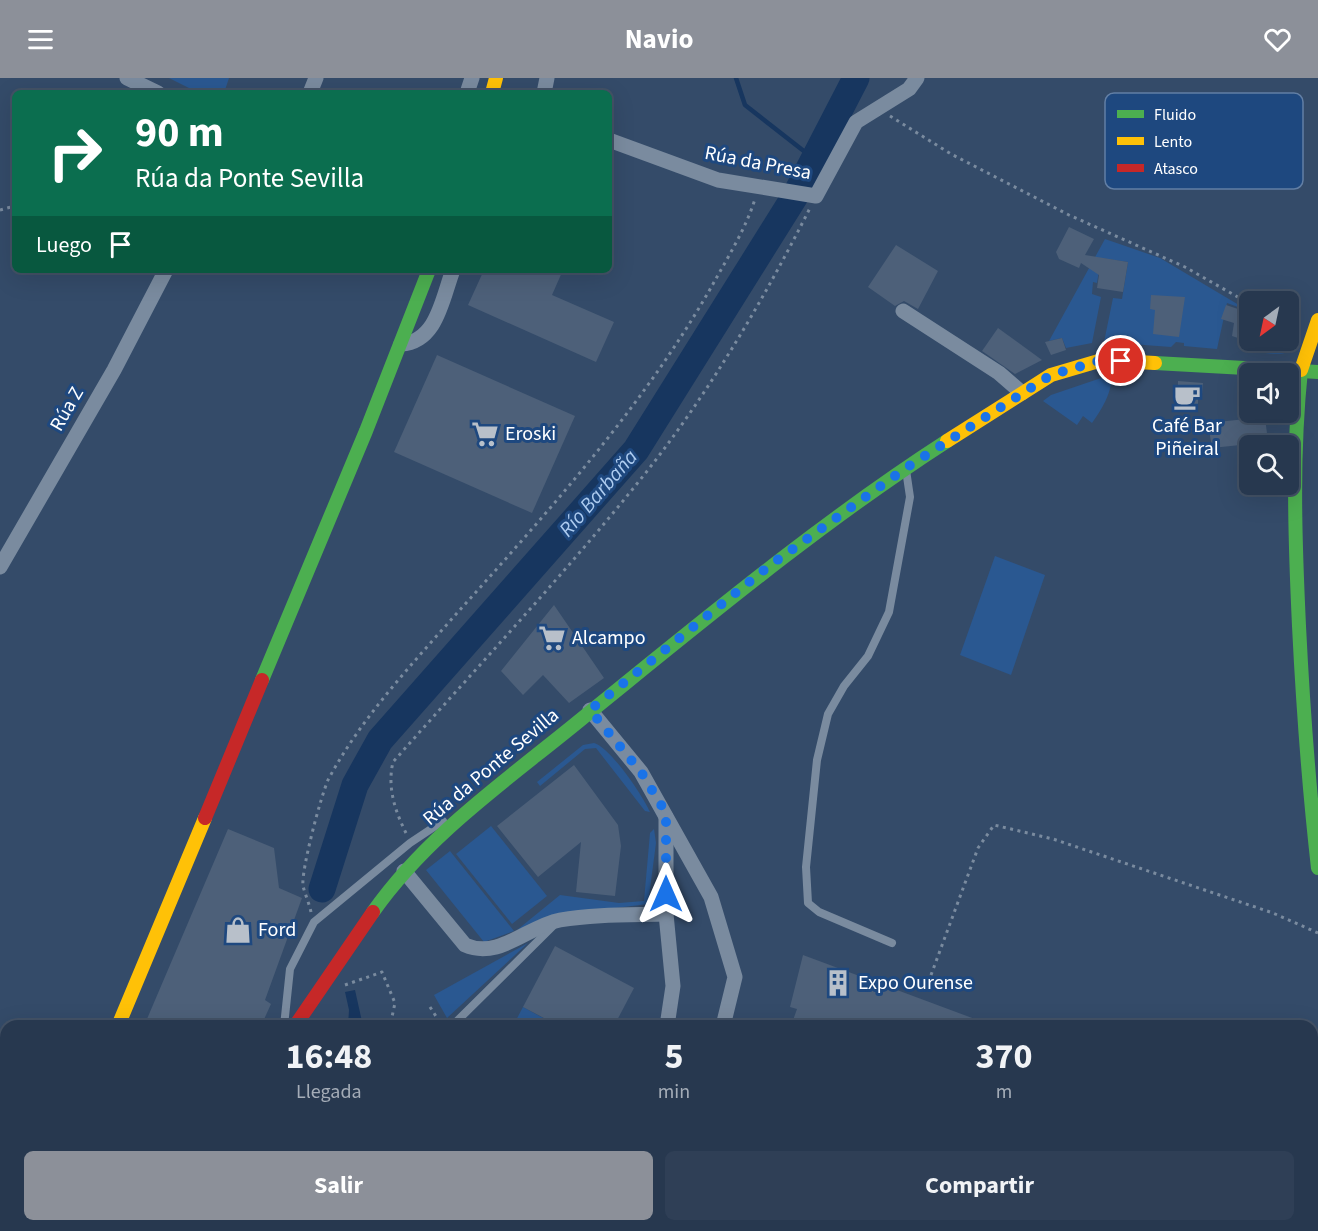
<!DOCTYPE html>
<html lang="es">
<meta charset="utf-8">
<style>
:root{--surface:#27384f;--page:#2f3f56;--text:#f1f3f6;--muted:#a4acb7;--line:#435266;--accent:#8c9099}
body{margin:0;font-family:"Source Sans 3",sans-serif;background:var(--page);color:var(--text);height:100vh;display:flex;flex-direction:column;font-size:22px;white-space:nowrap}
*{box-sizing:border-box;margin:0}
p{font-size:20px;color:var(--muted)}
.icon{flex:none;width:33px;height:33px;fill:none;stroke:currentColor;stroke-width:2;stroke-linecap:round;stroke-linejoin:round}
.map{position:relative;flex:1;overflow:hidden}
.panel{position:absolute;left:0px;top:942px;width:1318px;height:212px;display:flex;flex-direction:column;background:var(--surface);border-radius:18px 18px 0 0;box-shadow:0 6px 24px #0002,0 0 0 2px var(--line)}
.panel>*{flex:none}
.hud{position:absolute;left:12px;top:12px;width:600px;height:183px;border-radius:9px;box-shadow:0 6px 24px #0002,0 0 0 2px var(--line);background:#0b6e4f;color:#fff;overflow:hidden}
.needle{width:39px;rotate:213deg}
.fabs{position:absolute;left:1239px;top:213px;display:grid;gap:12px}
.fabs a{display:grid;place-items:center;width:60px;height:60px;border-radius:9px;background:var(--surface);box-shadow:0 6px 24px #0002,0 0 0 2px var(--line);font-size:30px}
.pin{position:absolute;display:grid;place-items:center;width:51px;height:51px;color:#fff;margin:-26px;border:3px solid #fff;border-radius:50%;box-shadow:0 2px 6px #0007}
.me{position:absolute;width:66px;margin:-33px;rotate:0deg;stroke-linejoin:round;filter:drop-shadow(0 0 4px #0008)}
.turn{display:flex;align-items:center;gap:21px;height:126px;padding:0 24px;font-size:27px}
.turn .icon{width:78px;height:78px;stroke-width:2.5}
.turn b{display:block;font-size:42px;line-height:51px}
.then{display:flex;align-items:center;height:57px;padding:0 24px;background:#0003;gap:12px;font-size:22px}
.eta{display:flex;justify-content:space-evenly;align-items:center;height:102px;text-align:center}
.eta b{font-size:36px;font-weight:700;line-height:42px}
.primary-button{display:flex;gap:12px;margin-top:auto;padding:12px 24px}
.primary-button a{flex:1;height:69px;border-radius:9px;background:var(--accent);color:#fff;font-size:24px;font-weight:700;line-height:69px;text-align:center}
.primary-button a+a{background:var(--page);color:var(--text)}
header{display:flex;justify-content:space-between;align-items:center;height:78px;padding:0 24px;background:var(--accent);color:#fff;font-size:27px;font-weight:700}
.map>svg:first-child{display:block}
.green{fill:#2a5891}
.water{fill:#17365f}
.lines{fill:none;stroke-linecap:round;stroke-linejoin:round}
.stream{stroke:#17365f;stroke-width:4.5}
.river{stroke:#17365f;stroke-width:27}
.building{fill:#4d6079}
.path{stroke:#7a8b9f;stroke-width:3;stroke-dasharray:3 4.5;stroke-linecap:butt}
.lane{stroke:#7a8b9f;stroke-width:8}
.street{stroke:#7a8b9f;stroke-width:15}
.fast{stroke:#4caf50;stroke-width:14}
.slow{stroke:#ffc107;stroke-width:14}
.jam{stroke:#c62828;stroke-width:14}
.route{stroke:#1a73e8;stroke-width:10;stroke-dasharray:0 18}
.labels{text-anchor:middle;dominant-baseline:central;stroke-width:6;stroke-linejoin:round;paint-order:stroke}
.street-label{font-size:20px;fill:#fff;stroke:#1e487f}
.poi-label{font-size:20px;fill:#fff;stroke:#1e487f;text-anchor:start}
.water-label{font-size:21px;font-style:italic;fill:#aeccf0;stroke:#1e487f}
.key{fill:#1e487f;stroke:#627fa5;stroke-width:1.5}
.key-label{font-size:16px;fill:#fff}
</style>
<header><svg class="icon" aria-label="menu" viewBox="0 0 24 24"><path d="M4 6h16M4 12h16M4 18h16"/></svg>Navio<svg class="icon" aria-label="heart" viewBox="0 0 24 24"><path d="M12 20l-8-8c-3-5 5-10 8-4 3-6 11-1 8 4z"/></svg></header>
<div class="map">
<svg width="1318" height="1153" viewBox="0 0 1318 1153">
<rect width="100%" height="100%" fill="#344b69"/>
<g class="green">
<polygon points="169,0 229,0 224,15 199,15"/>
<polygon points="1105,161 1160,180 1249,233 1227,225 1217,271 1184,268 1184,265 1176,264 1171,269 1104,264 1113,220 1122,221 1128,184 1101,180 1097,205 1093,204 1092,216 1101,219 1092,265 1066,270 1062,260 1049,263"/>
<path d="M1289 254 1300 260C1293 282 1272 275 1254 274L1259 263 1288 262Z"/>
<path d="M1104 299 1112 300C1110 318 1102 331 1092 345L1083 338 1077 347 1043 323 1051 317Z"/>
<polygon points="995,478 1045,497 1011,597 960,577"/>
<path d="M594 665C611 670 643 718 650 734L645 733 596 670 585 671 540 708 537 704 583 667Z"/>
<polygon points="491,748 547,818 512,846 456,776"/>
<polygon points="654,751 656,765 648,826 558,837 517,852 560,817 619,825 644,823 650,755"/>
<polygon points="450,773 514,853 484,864 426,792"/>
<polygon points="528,865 447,940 434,917"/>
<polygon points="523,929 556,947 559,948 513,948"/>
</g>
<polygon class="water" points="355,912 363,948 348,948 349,932 345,914"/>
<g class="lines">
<polyline class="stream" points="736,0 745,27 814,81"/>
<polyline class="river" points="322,811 355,707 380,662 636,372 795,118 856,0"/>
</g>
<g class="building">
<polygon points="1069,149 1094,161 1085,177 1128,184 1123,214 1097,210 1099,197 1081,185 1079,190 1059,181 1056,174"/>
<polygon points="896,167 938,193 918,231 904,223 895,228 868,209"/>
<polygon points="484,192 563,192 552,217 614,244 596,284 468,227"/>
<polygon points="1151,217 1185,219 1179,259 1153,256 1155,232 1150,231"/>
<polygon points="1226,227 1250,235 1250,264 1232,258 1234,245 1221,241"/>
<polygon points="998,250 1042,282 1015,296 982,273"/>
<polygon points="1062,260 1066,272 1051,277 1045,264"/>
<polygon points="437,277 575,338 532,435 394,374"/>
<polygon points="1178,303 1203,305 1202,316 1198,317 1198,326 1189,332 1177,334"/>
<polygon points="1265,339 1268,364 1212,370 1208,345"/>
<polygon points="554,527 604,600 569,625 543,597 523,617 501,593"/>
<polygon points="574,687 618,747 621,768 615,818 576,814 581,764 538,799 497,748"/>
<polygon points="228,751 274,770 279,810 302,820 265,922 271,926 261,948 144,948"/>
<polygon points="555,868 634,910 614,948 559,948 523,929"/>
<polygon points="803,877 991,947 991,948 791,948 797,931 790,929"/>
</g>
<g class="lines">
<g class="path">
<polyline points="890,38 951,76 1069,137 1185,189 1250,226"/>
<polyline points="0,132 15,128"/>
<polyline points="1288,248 1297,253"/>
<path d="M406 755C395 733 387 709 393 684 477 589 565 496 644 397 709 315 763 223 810 130"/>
<path d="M311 834C309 825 305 816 303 808 301 792 321 718 328 702 361 640 412 586 458 534 549 433 646 325 713 206 728 179 746 150 755 121"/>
<polyline points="931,897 978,770 994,747 1053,761 1273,835 1318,855"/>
<polyline points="345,907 382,894 395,925 390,948"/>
<polyline points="430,929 441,946"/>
<polyline points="0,977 6,982"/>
<polyline points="232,1153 235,1148"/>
<polyline points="281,1153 284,1148"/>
<polyline points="751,1153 753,1148"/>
</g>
<g class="lane">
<polyline points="892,865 819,834 808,825 806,789 817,682 828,636 844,608 868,578 889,534 910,419 906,392"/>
<polyline points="284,948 290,891 314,844 410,765 443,743"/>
<polyline points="452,948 553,848"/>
<polyline points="375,1148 380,1153"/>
</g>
<g class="street">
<polyline points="127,0 158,15"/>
<polyline points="310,15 316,0"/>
<polyline points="467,15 472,0"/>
<polyline points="544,15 547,0"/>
<polyline points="609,62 718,102 816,118 856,44 909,11 917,0"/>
<polyline points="903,233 999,295 1022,315"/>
<path d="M401 266C437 264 442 221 453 192"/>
<polyline points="0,489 114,292 166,192"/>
<polyline points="590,632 641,694 711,819 735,899 723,948"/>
<polyline points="666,739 666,836 673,908 667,948"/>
<path d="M404 793 465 867C499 882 528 848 560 842 594 836 631 837 666 836"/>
<polyline points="588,1153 591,1148"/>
<polyline points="630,1153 632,1148"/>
</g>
<g class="fast">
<polyline points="1155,285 1318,294"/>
<path d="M1301 292C1292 378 1295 462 1299 548 1303 629 1309 710 1318 790"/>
<polyline points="262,602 366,353 429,192"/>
<path d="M373 834C427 757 507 702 579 643 699 546 817 447 947 363"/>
<polyline points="17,1153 22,1148"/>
</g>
<g class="slow">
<polyline points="492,15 496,0"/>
<polyline points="1301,292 1318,242"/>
<polyline points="947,363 1051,297 1102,282 1155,285"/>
<polyline points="118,948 205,740"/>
</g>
<g class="jam">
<polyline points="205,740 262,602"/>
<polyline points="295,948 373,834"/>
</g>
</g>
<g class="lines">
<polyline class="route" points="666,816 666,735 641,694 590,632 769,488 906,390 1051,297 1102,282 1121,283"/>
</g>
<defs>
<symbol id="cafe-bare" viewBox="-9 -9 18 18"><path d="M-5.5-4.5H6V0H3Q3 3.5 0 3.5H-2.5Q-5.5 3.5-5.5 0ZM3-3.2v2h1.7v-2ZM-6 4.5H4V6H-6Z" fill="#b8c0ca" stroke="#1e487f" stroke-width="2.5" paint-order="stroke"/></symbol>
<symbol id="supermarket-bare" viewBox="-9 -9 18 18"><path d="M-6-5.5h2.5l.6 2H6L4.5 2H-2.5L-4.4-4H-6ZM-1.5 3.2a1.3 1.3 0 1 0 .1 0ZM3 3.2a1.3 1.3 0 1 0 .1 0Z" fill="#b8c0ca" stroke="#1e487f" stroke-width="2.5" paint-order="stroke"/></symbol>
<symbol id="shop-bare" viewBox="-9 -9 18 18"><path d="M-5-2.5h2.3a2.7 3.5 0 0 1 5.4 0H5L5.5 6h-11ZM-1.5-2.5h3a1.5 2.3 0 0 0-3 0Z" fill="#b8c0ca" stroke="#1e487f" stroke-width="2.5" paint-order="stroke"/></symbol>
<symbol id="building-bare" viewBox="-9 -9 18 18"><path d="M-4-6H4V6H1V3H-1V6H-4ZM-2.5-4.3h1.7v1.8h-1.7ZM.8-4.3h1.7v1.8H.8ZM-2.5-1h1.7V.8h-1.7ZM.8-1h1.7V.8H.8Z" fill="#b8c0ca" stroke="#1e487f" stroke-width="2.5" paint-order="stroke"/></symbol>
</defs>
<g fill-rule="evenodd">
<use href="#cafe-bare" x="1168" y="300" width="38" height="38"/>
<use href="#supermarket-bare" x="466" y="337" width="38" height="38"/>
<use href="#supermarket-bare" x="533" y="541" width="38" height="38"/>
<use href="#shop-bare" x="219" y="833" width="38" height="38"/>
<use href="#building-bare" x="819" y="886" width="38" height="38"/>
</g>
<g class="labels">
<g class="street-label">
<text transform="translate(758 85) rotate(11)">Rúa da Presa</text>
<text transform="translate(67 331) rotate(-60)">Rúa Z</text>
<text transform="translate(491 689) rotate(-40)">Rúa da Ponte Sevilla</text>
</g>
<g class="poi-label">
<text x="1187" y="348" text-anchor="middle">Café Bar<tspan x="1187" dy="23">Piñeiral</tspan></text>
<text x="505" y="356">Eroski</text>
<text x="572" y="560">Alcampo</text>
<text x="258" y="852">Ford</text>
<text x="858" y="905">Expo Ourense</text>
</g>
<g class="water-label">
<text transform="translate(598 415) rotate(-49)">Río Barbaña</text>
</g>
</g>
<rect x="1105" y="15" width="198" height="96" rx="9" class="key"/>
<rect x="1117" y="32" width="27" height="8" fill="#4caf50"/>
<rect x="1117" y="59" width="27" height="8" fill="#ffc107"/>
<rect x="1117" y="86" width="27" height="8" fill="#c62828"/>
<g class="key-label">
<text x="1154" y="42">Fluido</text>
<text x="1154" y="69">Lento</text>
<text x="1154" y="96">Atasco</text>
</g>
</svg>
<div class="fabs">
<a><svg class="needle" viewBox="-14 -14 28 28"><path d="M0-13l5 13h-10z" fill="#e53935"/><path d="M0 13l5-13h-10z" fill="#a4acb7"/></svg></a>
<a><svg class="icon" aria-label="sound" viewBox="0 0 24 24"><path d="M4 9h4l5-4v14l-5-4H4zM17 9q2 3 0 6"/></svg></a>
<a><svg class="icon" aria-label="search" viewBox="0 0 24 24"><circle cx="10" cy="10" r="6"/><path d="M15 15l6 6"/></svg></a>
</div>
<div class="pin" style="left:1121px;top:283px;background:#d93025"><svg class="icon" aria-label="arrive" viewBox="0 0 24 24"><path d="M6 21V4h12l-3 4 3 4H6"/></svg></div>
<svg class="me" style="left:666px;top:816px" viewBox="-20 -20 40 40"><path d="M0-17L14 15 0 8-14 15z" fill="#1a73e8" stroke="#fff" stroke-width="4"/></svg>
<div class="hud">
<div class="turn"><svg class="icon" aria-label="right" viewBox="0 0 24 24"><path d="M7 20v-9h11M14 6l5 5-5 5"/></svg><div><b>90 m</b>Rúa da Ponte Sevilla</div></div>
<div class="then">Luego<svg class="icon" aria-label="arrive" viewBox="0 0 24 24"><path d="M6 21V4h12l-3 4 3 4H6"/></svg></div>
</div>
<section class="panel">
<div class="eta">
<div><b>16:48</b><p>Llegada</p></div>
<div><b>5</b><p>min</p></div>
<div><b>370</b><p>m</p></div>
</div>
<div class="primary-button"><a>Salir</a><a>Compartir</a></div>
</section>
</div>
